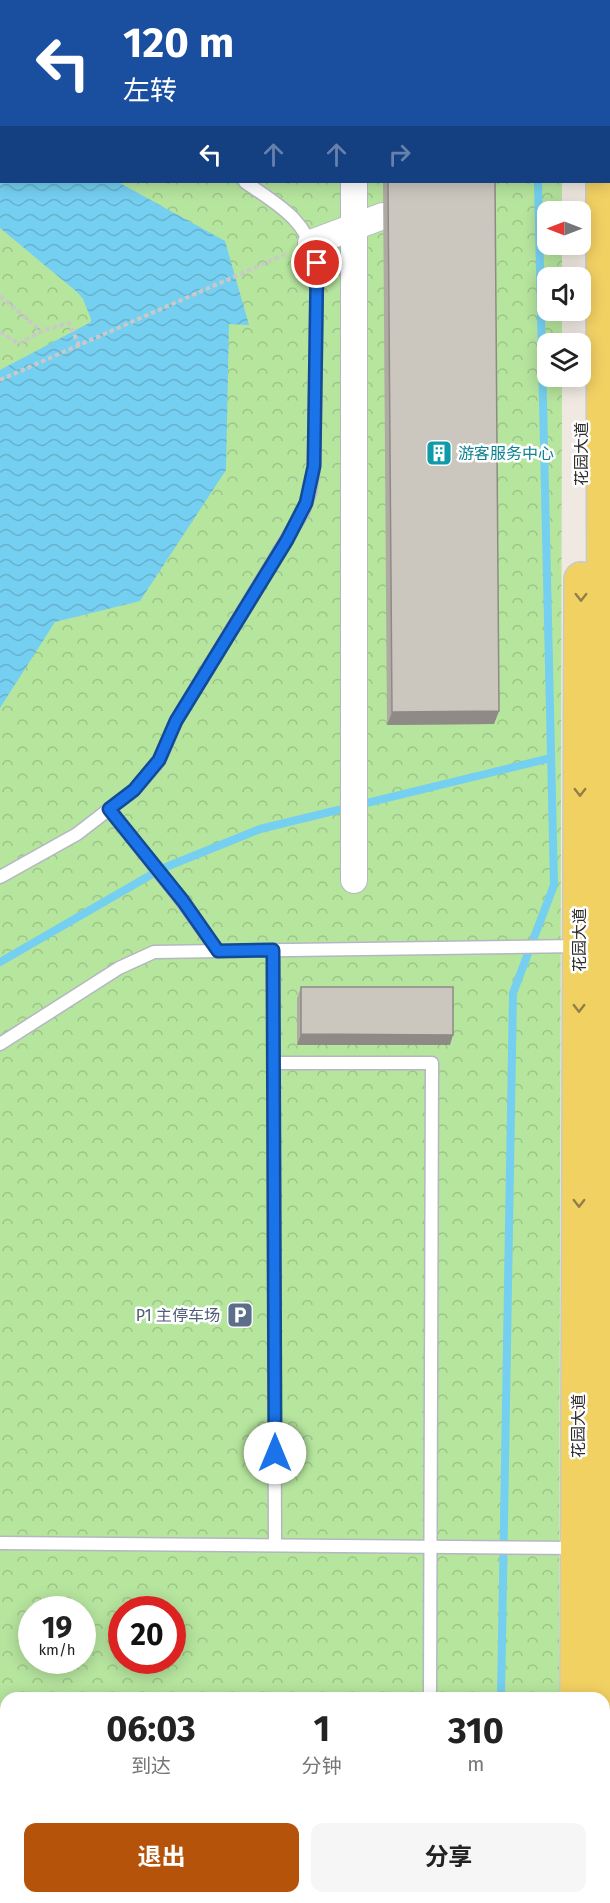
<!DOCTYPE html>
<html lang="zh">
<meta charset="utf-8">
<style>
:root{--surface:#fff;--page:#f6f6f6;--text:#222;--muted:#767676;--accent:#b45309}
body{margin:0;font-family:"Fira Sans","Noto Sans SC",sans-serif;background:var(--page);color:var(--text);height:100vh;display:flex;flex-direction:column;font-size:22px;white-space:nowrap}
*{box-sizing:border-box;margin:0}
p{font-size:20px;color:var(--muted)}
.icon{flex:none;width:33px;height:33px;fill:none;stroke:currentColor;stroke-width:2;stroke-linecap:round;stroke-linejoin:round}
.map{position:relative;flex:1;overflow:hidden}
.drawer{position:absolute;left:0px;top:1692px;width:610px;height:212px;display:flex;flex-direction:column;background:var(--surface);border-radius:18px 18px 0 0;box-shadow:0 3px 15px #0003}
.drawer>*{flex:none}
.top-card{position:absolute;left:0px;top:0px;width:610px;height:183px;box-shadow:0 3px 15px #0003;background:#1a4fa0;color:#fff;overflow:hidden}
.needle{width:39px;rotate:270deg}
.tools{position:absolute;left:537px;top:201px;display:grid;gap:12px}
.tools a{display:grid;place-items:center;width:54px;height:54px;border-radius:12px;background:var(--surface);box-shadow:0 3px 15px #0003;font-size:30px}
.speed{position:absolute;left:18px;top:1596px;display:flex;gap:12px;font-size:30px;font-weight:700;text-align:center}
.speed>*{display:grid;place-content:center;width:78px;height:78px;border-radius:50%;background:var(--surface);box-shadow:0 3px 15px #0003;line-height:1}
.speed small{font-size:15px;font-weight:400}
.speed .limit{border:9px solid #d22;background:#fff;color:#111}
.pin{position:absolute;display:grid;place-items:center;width:51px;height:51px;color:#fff;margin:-26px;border:3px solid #fff;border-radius:50%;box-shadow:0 2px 6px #0007}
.me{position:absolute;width:66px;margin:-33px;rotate:0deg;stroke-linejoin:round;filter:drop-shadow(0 0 4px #0008)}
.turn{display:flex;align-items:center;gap:21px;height:126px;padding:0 24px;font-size:27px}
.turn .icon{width:78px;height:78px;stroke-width:2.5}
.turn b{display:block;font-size:42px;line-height:51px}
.lanes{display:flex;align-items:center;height:57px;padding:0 24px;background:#0003;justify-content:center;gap:30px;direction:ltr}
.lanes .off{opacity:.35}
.eta{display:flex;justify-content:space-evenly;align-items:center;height:102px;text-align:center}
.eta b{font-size:36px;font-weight:700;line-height:42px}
.primary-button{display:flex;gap:12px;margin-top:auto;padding:12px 24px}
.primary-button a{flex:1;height:69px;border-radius:12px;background:var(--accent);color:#fff;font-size:24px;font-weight:700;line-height:69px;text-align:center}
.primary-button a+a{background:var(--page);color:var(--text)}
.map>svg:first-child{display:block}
.park{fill:url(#park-crowns);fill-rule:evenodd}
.water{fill:url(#water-waves)}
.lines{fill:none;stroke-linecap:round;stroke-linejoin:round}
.stream{stroke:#75cff0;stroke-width:8}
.lane-casing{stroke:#b4b7c1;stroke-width:15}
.street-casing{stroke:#b4b7c1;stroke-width:28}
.primary-casing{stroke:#c9c9c9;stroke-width:36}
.path{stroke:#c9c9c9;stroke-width:4;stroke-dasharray:4.5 3;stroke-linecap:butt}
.lane{stroke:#fff;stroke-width:12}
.street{stroke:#fff;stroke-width:26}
.primary{stroke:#f2d163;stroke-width:33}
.wall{fill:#afaba4}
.shaded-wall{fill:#8e8b86}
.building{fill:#cbc7bf;stroke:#8e8b86;stroke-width:1.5}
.oneway{stroke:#908048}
.route-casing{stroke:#114b97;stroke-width:15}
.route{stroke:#1a73e8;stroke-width:10}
.labels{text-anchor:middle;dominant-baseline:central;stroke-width:5;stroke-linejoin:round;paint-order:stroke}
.culture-label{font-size:16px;fill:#0d838f;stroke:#fff;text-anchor:start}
.street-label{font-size:16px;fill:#2e2e2e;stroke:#fff}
.service-label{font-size:16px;fill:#4e5e75;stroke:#fff;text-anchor:end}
</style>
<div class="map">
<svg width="610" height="1903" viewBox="0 0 610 1903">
<defs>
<pattern id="park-crowns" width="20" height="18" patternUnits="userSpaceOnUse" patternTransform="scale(1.5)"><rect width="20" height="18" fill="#b6e59e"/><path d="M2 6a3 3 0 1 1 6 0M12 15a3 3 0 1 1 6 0" fill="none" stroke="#9dc588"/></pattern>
<pattern id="water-waves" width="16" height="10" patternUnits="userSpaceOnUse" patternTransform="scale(1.5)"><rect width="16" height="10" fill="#75cff0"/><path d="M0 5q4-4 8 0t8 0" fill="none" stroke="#66b2ce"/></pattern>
</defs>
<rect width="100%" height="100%" fill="#efe9e1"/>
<path class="park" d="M0 0H563L2 2V182H562V211L548 212V244L562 245V277L548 278V310L562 311V343L548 344V376L562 377 559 1698H6V1898H559V1903H0ZM32 1610H82V1660H32ZM122 1610H172V1660H122Z"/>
<polygon class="water" points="0,106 2,182 118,182 225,241 249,325 229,324 226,470 140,601 55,622 0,708 0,370 91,322 91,319 83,299 77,292 0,228"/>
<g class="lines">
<g class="stream">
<polyline points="534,0 534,2"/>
<polyline points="0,962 161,869 260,829 551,758"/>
<polyline points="501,1698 513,993 554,885 538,182"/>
<polyline points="498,1903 498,1898"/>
</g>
<defs>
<g id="lane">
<polyline points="0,16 2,17"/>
<polyline points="109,809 182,901 218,951"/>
<path d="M0 877 77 834 134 790 159 761 176 721 303 512 310 492 314 466 317 263C306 219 280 206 245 182"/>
<polyline points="273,950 275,1545"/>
<polyline points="0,1044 119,968 154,952 579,946"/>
<polyline points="273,1063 432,1063 430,1698"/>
<polyline points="0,1543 578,1548"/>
<polyline points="430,1903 430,1898"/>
</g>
<g id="street">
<polyline points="311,243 383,216"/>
<polyline points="354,880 354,182"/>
</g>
<g id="primary">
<polyline points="583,2 583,0"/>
<polyline points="603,182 606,1903"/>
<polyline points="577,1698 581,579"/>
<polyline points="576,1903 576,1898"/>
</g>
</defs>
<use href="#lane" class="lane-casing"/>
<use href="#street" class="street-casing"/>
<use href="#primary" class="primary-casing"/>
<g class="path">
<polyline points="0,296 41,331"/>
<polyline points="0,332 19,344 41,331 69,323 79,345"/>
<polyline points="0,380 288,253"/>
</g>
<use href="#lane" class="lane"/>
<use href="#street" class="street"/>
<use href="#primary" class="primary"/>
</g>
<g class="wall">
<polygon points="383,182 495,182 499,711 494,724 387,725"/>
<polygon points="301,987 450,1045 297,1045 297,998"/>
</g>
<g class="shaded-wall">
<polygon points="499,711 494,724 387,725 392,712"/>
<polygon points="301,1034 453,1035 450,1045 297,1045"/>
</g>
<g class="building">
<rect x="387" y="0" width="107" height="2"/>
<polygon points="388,182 495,182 499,711 392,712"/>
<polygon points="301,987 453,987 453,1035 301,1034"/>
</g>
<defs><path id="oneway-chevron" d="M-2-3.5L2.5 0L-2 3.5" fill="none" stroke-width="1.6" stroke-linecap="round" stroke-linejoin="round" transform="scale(1.5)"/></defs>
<g class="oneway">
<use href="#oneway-chevron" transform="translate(581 597) rotate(90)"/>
<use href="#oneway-chevron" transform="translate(580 792) rotate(90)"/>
<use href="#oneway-chevron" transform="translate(579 1008) rotate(90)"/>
<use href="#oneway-chevron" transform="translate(579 1203) rotate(90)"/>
</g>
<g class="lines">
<defs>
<polyline id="route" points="275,1453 273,950 218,951 183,901 109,809 134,790 159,760 176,721 287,540 306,503 314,466 317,263"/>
</defs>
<use href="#route" class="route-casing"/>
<use href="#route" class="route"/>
</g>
<defs>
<symbol id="building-square" viewBox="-11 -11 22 22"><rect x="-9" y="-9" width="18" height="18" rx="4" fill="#0f9aa8" stroke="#fff"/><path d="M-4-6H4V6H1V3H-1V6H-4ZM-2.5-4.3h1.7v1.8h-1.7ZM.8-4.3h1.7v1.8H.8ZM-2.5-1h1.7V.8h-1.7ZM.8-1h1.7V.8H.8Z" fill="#fff"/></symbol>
<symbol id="parking-square" viewBox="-11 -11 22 22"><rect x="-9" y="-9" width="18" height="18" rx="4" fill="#5c6f8a" stroke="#fff"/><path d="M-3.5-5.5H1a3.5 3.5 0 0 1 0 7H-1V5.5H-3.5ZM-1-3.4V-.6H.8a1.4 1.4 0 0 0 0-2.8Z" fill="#fff"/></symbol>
</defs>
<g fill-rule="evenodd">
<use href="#building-square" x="424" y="438" width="30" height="30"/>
<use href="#parking-square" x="225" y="1300" width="30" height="30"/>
</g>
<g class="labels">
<g class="culture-label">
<text x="458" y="453">游客服务中心</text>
</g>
<g class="street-label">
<text transform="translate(581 454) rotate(-90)">花园大道</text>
<text transform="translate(579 940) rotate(-90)">花园大道</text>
<text transform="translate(578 1426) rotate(-90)">花园大道</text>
</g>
<g class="service-label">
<text x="220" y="1315">P1 主停车场</text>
</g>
</g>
</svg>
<div class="tools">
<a><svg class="needle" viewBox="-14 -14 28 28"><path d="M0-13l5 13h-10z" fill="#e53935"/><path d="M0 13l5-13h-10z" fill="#767676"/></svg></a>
<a><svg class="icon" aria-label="sound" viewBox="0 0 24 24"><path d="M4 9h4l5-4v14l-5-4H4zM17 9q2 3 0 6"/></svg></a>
<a><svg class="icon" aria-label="layers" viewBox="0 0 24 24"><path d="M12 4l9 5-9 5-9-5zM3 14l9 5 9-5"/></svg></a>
</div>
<div class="speed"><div>19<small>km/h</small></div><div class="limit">20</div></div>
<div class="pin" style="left:317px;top:263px;background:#d93025"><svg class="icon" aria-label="arrive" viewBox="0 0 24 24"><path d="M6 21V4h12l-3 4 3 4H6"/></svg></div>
<svg class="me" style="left:275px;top:1453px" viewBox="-20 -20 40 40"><circle r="19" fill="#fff"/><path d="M0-13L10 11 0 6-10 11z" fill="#1a73e8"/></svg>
<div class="top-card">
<div class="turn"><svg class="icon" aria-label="left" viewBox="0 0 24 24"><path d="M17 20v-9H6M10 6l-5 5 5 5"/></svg><div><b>120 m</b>左转</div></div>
<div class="lanes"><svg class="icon" aria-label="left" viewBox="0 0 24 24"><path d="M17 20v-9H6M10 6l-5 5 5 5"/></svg><svg class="icon off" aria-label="ahead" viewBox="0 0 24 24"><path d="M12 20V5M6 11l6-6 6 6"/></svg><svg class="icon off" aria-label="ahead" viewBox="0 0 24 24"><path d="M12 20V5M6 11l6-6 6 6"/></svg><svg class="icon off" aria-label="right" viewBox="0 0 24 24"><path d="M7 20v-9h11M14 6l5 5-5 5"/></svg></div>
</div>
<section class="drawer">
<div class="eta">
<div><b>06:03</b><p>到达</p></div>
<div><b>1</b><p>分钟</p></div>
<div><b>310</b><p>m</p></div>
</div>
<div class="primary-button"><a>退出</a><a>分享</a></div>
</section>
</div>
